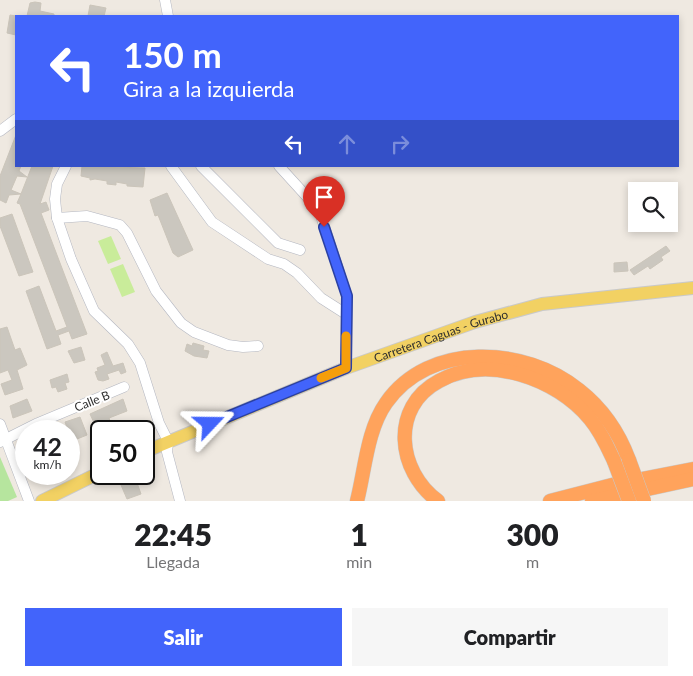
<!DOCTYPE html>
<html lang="es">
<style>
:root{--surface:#fff;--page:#f6f6f6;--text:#202124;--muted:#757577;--accent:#4264fb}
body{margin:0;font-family:Lato,sans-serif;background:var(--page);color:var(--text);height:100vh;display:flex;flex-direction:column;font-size:19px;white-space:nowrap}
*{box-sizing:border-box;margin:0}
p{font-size:16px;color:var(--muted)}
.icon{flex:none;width:28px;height:28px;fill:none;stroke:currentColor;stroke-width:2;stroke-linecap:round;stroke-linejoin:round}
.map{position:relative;height:501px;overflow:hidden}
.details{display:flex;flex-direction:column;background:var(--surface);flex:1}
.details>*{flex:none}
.top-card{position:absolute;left:15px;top:15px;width:664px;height:152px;border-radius:0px;box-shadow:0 2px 8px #0003;background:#4264fb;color:#fff;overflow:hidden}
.tools{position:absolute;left:628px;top:182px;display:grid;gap:10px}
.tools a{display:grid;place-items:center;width:50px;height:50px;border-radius:0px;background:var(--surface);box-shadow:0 2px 8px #0003;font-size:25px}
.speed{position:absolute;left:15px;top:420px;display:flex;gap:10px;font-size:25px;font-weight:700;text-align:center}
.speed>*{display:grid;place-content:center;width:65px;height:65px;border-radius:50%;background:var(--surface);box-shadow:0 2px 8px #0003;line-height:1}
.speed small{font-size:12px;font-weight:400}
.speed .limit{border:2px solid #111;border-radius:8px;background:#fff;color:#111}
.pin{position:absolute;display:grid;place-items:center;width:42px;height:42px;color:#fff;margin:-51px -21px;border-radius:50% 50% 50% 0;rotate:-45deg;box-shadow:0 0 5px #0007}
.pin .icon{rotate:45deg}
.me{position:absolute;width:55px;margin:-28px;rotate:67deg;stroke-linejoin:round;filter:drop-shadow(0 0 4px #0008)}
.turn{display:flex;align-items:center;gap:18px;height:105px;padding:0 25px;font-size:22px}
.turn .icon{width:65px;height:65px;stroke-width:2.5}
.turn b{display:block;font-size:35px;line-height:42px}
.lanes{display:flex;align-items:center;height:48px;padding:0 25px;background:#0003;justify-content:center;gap:25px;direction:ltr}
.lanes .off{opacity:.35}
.eta{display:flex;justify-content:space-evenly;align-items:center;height:85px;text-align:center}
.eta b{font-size:30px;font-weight:800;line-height:35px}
.button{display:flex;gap:10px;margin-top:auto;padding:10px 25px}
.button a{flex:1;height:58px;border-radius:0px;background:var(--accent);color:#fff;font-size:20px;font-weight:800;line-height:58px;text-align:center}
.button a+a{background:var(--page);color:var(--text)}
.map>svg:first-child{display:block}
.green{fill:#b6e59e}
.pitch{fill:#c9ec9a}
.building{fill:#cbc7bf;stroke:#cbc5ba}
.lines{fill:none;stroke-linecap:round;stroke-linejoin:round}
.minor-casing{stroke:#b4b7c1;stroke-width:11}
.major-casing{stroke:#c9c9c9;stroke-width:14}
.highway-casing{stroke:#c9c9c9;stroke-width:15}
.minor{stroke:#fff;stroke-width:10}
.major{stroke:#f2d163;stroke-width:12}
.highway{stroke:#ffa35c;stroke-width:14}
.highway-bridge-casing{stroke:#c9c9c9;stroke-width:15;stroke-linecap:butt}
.highway-bridge{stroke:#ffa35c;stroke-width:14}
.route-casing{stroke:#2b41a3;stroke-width:12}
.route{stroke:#4264fb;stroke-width:9}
.slow{stroke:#f59e0b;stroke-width:9}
.labels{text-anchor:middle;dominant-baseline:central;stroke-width:4;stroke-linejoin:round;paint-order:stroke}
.street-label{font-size:12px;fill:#2e2e2e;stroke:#fff}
</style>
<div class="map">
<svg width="693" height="501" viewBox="0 0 693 501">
<rect width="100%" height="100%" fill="#efe9e1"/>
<polygon class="green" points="0,457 17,497 8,501 0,501"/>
<g class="pitch">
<polygon points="111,236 121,259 108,264 98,241"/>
<polygon points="123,264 135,292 122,297 110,269"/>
</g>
<g class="building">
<polygon points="35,2 41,3 40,11 54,14 54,16 27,16 30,3"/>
<polygon points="90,5 106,8 104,16 88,16"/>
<polygon points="10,15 16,16 16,35 7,33"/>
<polygon points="16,135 16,166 21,166 19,171 27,177 17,176 11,190 21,194 32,166 53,166 40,204 46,202 49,210 41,213 87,334 72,339 69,331 58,335 61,344 47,349 26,291 39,286 56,331 67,327 20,204 17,203 21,194 9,195 6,203 0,200 0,176"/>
<polygon points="82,166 145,168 143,187 127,186 127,184 116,182 116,185 107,184 107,181 95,179 90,180 90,178 81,176"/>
<polygon points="167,193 193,250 178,257 173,253 158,215 155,216 150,200"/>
<polygon points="12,214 33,272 19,276 0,226 0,218"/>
<polygon points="666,246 670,251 661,257 663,260 650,269 648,266 634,275 630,270"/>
<polygon points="627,262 628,271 614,272 614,263"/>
<polygon points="7,327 15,350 20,348 27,365 17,370 23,389 5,395 1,384 12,380 8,370 0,373 0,329"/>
<polygon points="193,343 204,346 203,350 209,351 207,358 194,356 185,351 187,344 192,346"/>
<polygon points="81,347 85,360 74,363 68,351"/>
<polygon points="107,352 113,366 123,363 126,372 121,374 119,370 107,374 109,379 103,381 98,380 95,372 98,371 97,368 105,365 101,355"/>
<polygon points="67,374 69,382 65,383 67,389 58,392 56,387 52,388 50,380"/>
<polygon points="27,399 32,411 13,418 10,406"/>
<polygon points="123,399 127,411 109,418 110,421 96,427 90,414"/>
<polygon points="80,417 87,435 72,441 65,422"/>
<polygon points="136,480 141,494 127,499 121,485"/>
</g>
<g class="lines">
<defs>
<g id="minor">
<polyline points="165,0 168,16"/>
<polyline points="0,131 16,119"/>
<polyline points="66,166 57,184 55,199 57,218 71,259 94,311 128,344 140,363 159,423 168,441 167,452 180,501"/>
<polyline points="171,166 212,222 268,259 284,264 297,273 321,298 346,314"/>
<polyline points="201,166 278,243 300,250"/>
<polyline points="279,166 319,210 347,296 346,368"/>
<polyline points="57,218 87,216 120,225 127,233 156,291 181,323 194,332 228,345 243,347 258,346"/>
<polyline points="0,424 29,501"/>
<polyline points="0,442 38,423 124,387"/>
</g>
<g id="major">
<path id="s1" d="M144 452 346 368 475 322 542 304 693 288"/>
<polyline points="42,501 101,472"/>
</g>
<g id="highway">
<path d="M357 501C365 470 367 430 386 403 429 341 525 346 579 390 602 408 619 433 629 460"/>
<path d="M438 501C397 471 390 407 439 381 488 354 556 378 590 419 601 432 607 446 614 461"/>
<polyline points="550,501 616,484 693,469"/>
<polyline points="592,501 693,479"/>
</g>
</defs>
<use href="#minor" class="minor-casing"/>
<use href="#major" class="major-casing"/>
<use href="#highway" class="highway-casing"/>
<use href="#minor" class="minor"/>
<use href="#major" class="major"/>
<use href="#highway" class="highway"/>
<defs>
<g id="highway-bridge">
<polyline points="629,460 644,501"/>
<polyline points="614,461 629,501"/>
</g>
</defs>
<use href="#highway-bridge" class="highway-bridge-casing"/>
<use href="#highway-bridge" class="highway-bridge"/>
</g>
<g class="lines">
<defs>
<polyline id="route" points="210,424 346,368 347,296 324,227"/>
</defs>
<use href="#route" class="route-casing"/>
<use href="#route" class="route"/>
<polyline class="slow" points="321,378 346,368 346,336"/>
</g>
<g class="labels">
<g class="street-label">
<text stroke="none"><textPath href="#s1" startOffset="319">Carretera Caguas - Gurabo</textPath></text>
<text transform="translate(92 401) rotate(-22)">Calle B</text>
</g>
</g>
</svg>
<div class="tools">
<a><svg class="icon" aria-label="search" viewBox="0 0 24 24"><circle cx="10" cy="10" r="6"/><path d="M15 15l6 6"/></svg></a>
</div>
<div class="speed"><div>42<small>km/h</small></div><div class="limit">50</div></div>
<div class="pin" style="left:324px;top:227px;background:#d93025"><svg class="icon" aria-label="arrive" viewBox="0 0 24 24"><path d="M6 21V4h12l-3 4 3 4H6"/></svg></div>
<svg class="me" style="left:210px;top:424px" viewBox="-20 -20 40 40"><path d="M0-17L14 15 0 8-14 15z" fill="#4264fb" stroke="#fff" stroke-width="4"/></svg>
<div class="top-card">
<div class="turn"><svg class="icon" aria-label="left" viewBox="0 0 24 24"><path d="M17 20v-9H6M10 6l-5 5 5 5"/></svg><div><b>150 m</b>Gira a la izquierda</div></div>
<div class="lanes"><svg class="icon" aria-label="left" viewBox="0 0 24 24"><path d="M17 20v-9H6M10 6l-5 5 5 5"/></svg><svg class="icon off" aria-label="ahead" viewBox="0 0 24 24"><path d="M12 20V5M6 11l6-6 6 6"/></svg><svg class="icon off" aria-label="right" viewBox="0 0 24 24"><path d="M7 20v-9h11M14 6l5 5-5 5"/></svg></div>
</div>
</div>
<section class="details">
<div class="eta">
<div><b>22:45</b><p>Llegada</p></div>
<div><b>1</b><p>min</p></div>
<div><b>300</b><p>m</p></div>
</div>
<div class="button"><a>Salir</a><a>Compartir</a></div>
</section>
